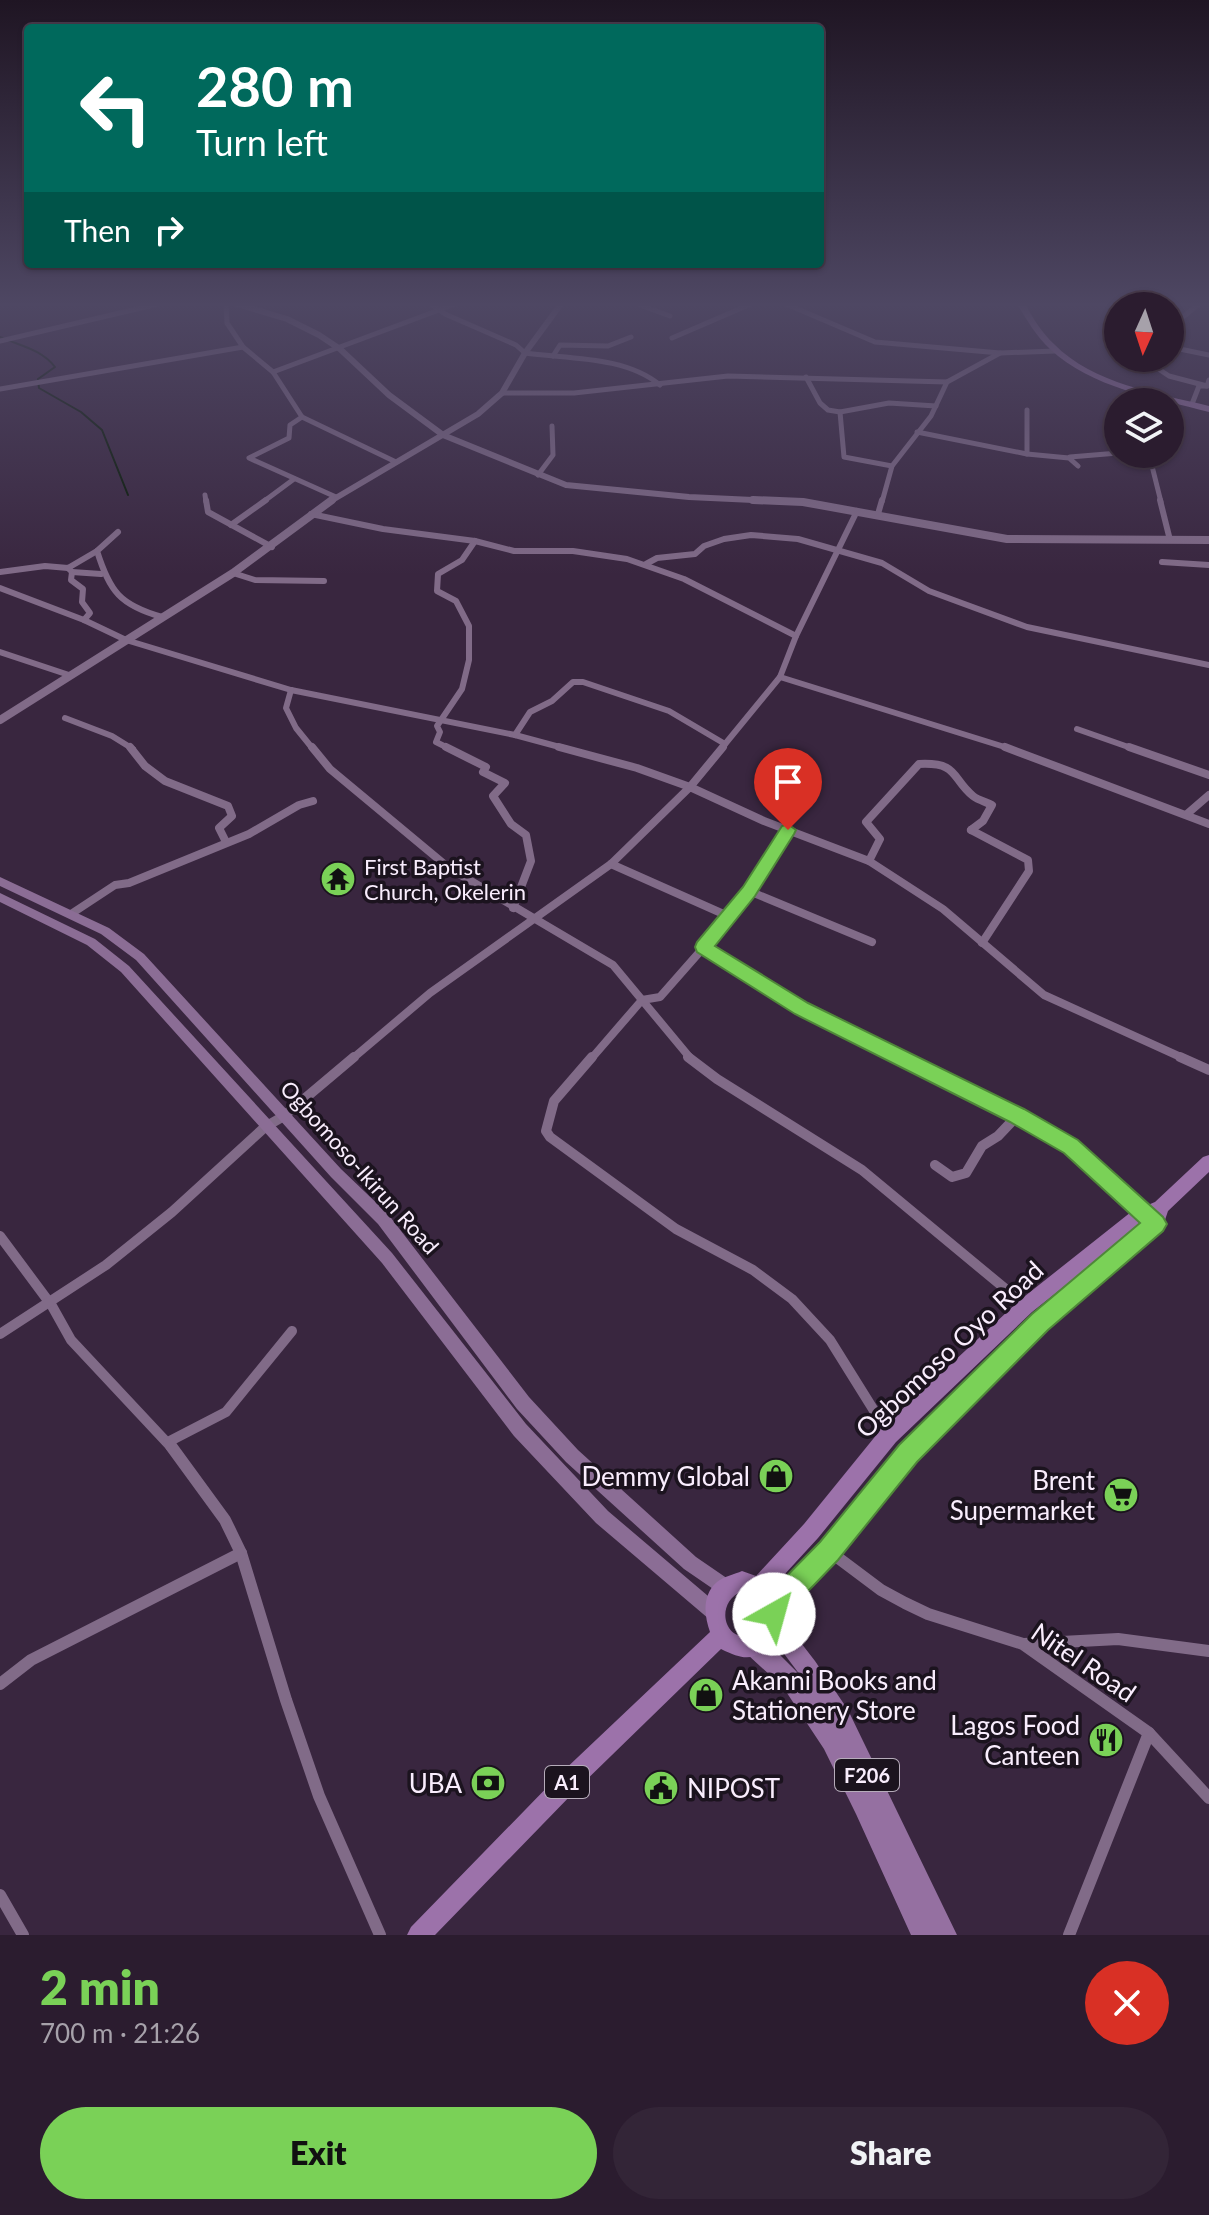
<!DOCTYPE html>
<meta charset="utf-8">
<style>
:root{--surface:#2b1c2f;--page:#332537;--text:#f1f3f6;--muted:#a6a1aa;--line:#473a4b;--accent:#7ad157}
body{margin:0;font-family:Lato,sans-serif;background:var(--page);color:var(--text);height:100vh;display:flex;flex-direction:column;font-size:30px;white-space:nowrap}
*{box-sizing:border-box;margin:0}
p{font-size:26px;color:var(--muted)}
.icon{flex:none;width:44px;height:44px;fill:none;stroke:currentColor;stroke-width:2;stroke-linecap:round;stroke-linejoin:round}
.map{position:relative;height:1935px;overflow:hidden}
.details{display:flex;flex-direction:column;background:var(--surface);flex:1}
.details>*{flex:none}
.banner{position:absolute;left:24px;top:24px;width:800px;height:244px;border-radius:8px;box-shadow:0 2px 6px #0004,0 0 0 2px var(--line);background:#00695c;color:#fff;overflow:hidden}
.needle{width:52px;rotate:183deg}
.tools{position:absolute;left:1104px;top:292px;display:grid;gap:16px}
.tools a{display:grid;place-items:center;width:80px;height:80px;border-radius:50%;background:var(--surface);box-shadow:0 2px 6px #0004,0 0 0 2px var(--line);font-size:40px}
.pin{position:absolute;display:grid;place-items:center;width:68px;height:68px;color:#fff;margin:-82px -34px;border-radius:50% 50% 50% 0;rotate:-45deg;box-shadow:0 0 8px #0007}
.pin .icon{rotate:45deg}
.me{position:absolute;width:88px;margin:-44px;rotate:38deg;stroke-linejoin:round;filter:drop-shadow(0 0 6px #0008)}
.turn{display:flex;align-items:center;gap:28px;height:168px;padding:0 40px;font-size:36px}
.turn .icon{width:104px;height:104px;stroke-width:2.5}
.turn b{display:block;font-size:56px;line-height:68px}
.then{display:flex;align-items:center;height:76px;padding:0 40px;background:#0003;gap:16px;font-size:30px}
.round{display:grid;place-items:center;flex:none;width:84px;height:84px;border-radius:42px;background:var(--page)}
.summary{display:flex;align-items:center;justify-content:space-between;height:136px;padding:0 40px}
h1{font-size:48px;font-weight:800;line-height:60px;color:var(--accent)}
.primary-button{display:flex;gap:16px;margin-top:auto;padding:16px 40px}
.primary-button a{flex:1;height:92px;border-radius:48px;background:var(--accent);color:#111;font-size:32px;font-weight:800;line-height:92px;text-align:center}
.primary-button a+a{background:var(--page);color:var(--text)}
.map>svg:first-child{display:block}
.lines{fill:none;stroke-linecap:round;stroke-linejoin:round}
.stream{stroke:#041800;stroke-width:2}
.minor-far4{stroke:#816b88;stroke-width:5}
.minor-far3{stroke:#816b88;stroke-width:6}
.minor-far2{stroke:#816b88;stroke-width:8}
.minor-far1{stroke:#816b88;stroke-width:10}
.minor{stroke:#816b88;stroke-width:12}
.tertiary-far1{stroke:#816b88;stroke-width:6}
.tertiary{stroke:#816b88;stroke-width:8}
.secondary{fill:#8b6d95;fill-rule:evenodd}
.primary{fill:#9570a1;fill-rule:evenodd}
.trunk{fill:#9c72aa;fill-rule:evenodd}
.route{fill:#7ad157;stroke:#4f8839;stroke-width:2}
.labels{text-anchor:middle;dominant-baseline:central;stroke-width:7;stroke-linejoin:round;paint-order:stroke}
.shield{fill:#1b131e;stroke:#b6acba;stroke-width:2}
.shield-label{font-size:20px;font-weight:bold;fill:#f9edfd}
.poi-label{font-size:22px;fill:#f9edfd;stroke:#1b131e;text-anchor:start}
.street-label{font-size:22px;fill:#f9edfd;stroke:#1b131e}
.near-street-label{font-size:26px;fill:#f9edfd;stroke:#1b131e}
.near-poi-label{font-size:26px;fill:#f9edfd;stroke:#1b131e;text-anchor:end}
</style>
<div class="map">
<svg width="1209" height="1935" viewBox="0 0 1209 1935">
<rect width="100%" height="100%" fill="#39263f"/>
<g class="lines">
<g class="stream">
<polyline points="1110,304 1120,306"/>
<path d="M0 337C20 346 41 349 55 367L38 379 39 388 81 412 102 430 128 495"/>
</g>
<g class="minor-far4">
<polyline points="226,304 227,323 243,347 273,372 302,417 396,462"/>
<path d="M431 304 445 314 516 345 525 353C569 359 625 356 660 385"/>
<polyline points="637,304 670,316"/>
<polyline points="786,304 875,342 1000,353 1055,351"/>
<polyline points="1170,332 1173,325 1199,304"/>
<polyline points="672,338 751,304"/>
<polyline points="0,341 158,304"/>
<polyline points="1170,347 1209,355"/>
<polyline points="553,356 560,345 608,346 631,337"/>
<polyline points="1156,358 1151,364 1169,376 1207,386"/>
<polyline points="273,372 455,304"/>
<polyline points="806,377 820,403 828,410 840,412 889,403 936,406"/>
<polyline points="0,389 243,347"/>
<polyline points="502,393 574,393 728,376 947,382"/>
<polyline points="1138,402 1142,389"/>
<polyline points="1192,404 1199,386 1207,386 1209,380"/>
<polyline points="1027,410 1027,454"/>
<polyline points="840,412 844,457 892,466"/>
<polyline points="302,417 290,425 289,438 249,458 336,497"/>
<polyline points="917,432 1027,454 1069,458 1078,466"/>
<polyline points="1149,454 1161,502"/>
<polyline points="1070,457 1118,453"/>
<polyline points="538,475 553,455 552,426"/>
<polyline points="205,495 206,502"/>
<polyline points="263,502 294,479"/>
<polyline points="882,502 892,466 931,416 947,382 1000,353"/>
</g>
<g class="minor-far3">
<polyline points="206,500 208,512 272,547"/>
<polyline points="1160,500 1170,540"/>
<polyline points="311,514 383,529 475,541 514,551 573,551 627,559 684,579 796,636"/>
<polyline points="878,514 882,500"/>
<polyline points="231,525 266,500"/>
<path d="M118 532 97 551C110 592 120 605 162 617"/>
<polyline points="1162,562 1209,565"/>
<polyline points="646,564 657,558 695,554 704,546 724,539 751,535 798,539 882,563 929,591 1027,627 1209,665"/>
<polyline points="68,568 72,572 71,580 83,589 82,602 90,613 84,620"/>
<polyline points="0,572 45,566 68,568 97,551"/>
<polyline points="72,572 101,574"/>
<polyline points="233,573 255,580 324,581"/>
<polyline points="0,588 84,620 126,640 291,690 515,735 567,749"/>
<polyline points="0,652 69,675"/>
<polyline points="780,677 1011,749"/>
<polyline points="291,690 286,708 296,728 313,749"/>
<polyline points="65,718 112,736 133,749"/>
<polyline points="1077,729 1134,749"/>
<polyline points="515,735 530,712 552,701 573,682 583,682 669,711 725,744"/>
<polyline points="450,749 436,742 440,732 437,726 462,689 469,660 469,626 456,601 437,591 438,574 462,560 475,541"/>
<polyline points="721,749 780,677 796,636 857,511"/>
</g>
<g class="minor-far2">
<polyline points="130,747 145,766 165,781 228,806 232,816 219,828 226,842"/>
<polyline points="312,747 330,769 449,868 613,965 691,1059"/>
<polyline points="446,747 486,767 483,772 505,783 493,796 511,824 526,835 531,861 513,908"/>
<polyline points="559,747 637,768 690,787 723,747"/>
<polyline points="1005,747 1209,824"/>
<polyline points="1129,747 1209,775"/>
<polyline points="1187,814 1209,795"/>
<polyline points="971,830 1028,860 1029,871 982,943"/>
<path d="M869 861 880 839 866 822 919 764C959 762 951 778 973 796 978 800 986 802 992 805L983 821 971 830"/>
<polyline points="611,864 728,916"/>
<polyline points="749,891 872,942"/>
<polyline points="71,914 115,885 129,883 249,834 299,805 313,801"/>
<polyline points="704,947 801,1009 902,1059"/>
<polyline points="352,1059 430,993 611,864 690,787 764,821 869,861 943,909 1044,995 1185,1059"/>
<polyline points="591,1059 642,1000 660,997 704,947 749,891 788,830"/>
</g>
<g class="minor-far1">
<polyline points="592,1057 554,1101 546,1131 550,1137 676,1229 753,1270 792,1299 830,1340 888,1433"/>
<polyline points="688,1057 717,1079 862,1170 1026,1306"/>
<polyline points="898,1057 1071,1146 1147,1214"/>
<polyline points="1180,1057 1209,1070"/>
<polyline points="935,1165 952,1177 966,1173 982,1146 998,1136 1017,1116"/>
<polyline points="0,1236 52,1306 71,1340 172,1448"/>
<polyline points="0,1334 106,1265 172,1212 265,1127 284,1116 354,1057"/>
<polyline points="168,1442 226,1412 292,1331"/>
</g>
<g class="minor">
<polyline points="171,1446 225,1520 241,1553 286,1700 319,1796 380,1935"/>
<polyline points="829,1551 881,1590 905,1603 928,1614 1023,1644 1149,1733 1209,1798"/>
<polyline points="1024,1644 1118,1639 1209,1651"/>
<polyline points="0,1684 31,1660 241,1553"/>
<polyline points="0,1895 23,1935"/>
<polyline points="1069,1935 1149,1733"/>
</g>
<g class="tertiary-far1">
<polyline points="237,304 287,319 319,335 340,349 389,395 443,435 566,485 689,497 799,502"/>
<polyline points="329,502 478,414 502,393 525,353 561,304"/>
</g>
<g class="tertiary">
<polyline points="753,500 803,502 1007,539 1209,540"/>
<polyline points="0,720 233,573 332,500"/>
</g>
<g class="secondary">
<polygon points="0,877 109,928 144,954 341,1169 388,1214 529,1397 578,1450 696,1557 731,1581 734,1587 731,1593 725,1596 719,1593 684,1569 566,1462 517,1409 378,1224 331,1177 136,960 101,934 0,886"/>
<polygon points="0,893 95,939 129,966 392,1253 526,1424 608,1511 721,1607 724,1613 721,1619 715,1622 709,1619 596,1523 514,1436 382,1263 121,972 87,945 0,902"/>
</g>
<g class="primary">
<path d="M1017 304H1025C1033 318 1042 333 1054 344 1093 384 1157 393 1209 406V412C1156 398 1091 388 1050 349 1036 336 1027 320 1017 304Z"/>
<polygon points="774,1614 781,1617 815,1661 848,1710 957,1935 911,1935 856,1814 824,1749 783,1687 748,1655 745,1648 748,1641 755,1638 778,1653 800,1675 767,1631 764,1624 767,1617"/>
</g>
<path class="trunk" d="M1209 1155V1172L1168 1211 1162 1229 1046 1328 915 1461 836 1558 783 1613 777 1641C755 1660 747 1662 721 1649L575 1791 435 1935H407L411 1927 559 1775 710 1632C704 1615 702 1595 717 1582 723 1577 735 1574 742 1571L756 1576 804 1524 882 1428 1020 1300 1131 1212 1155 1202 1203 1157ZM1148 1220 1034 1316 901 1447 822 1544 775 1592 772 1588 818 1538 896 1442 1032 1312ZM742 1591 752 1595 763 1610 761 1629C730 1654 709 1606 742 1591Z"/>
</g>
<linearGradient id="sky" x2="0" y2="1"><stop stop-color="#1f1523"/><stop offset="0.53" stop-color="#4e4763"/><stop offset="1" stop-color="#4e4763" stop-opacity="0"/></linearGradient>
<rect width="1209" height="575" fill="url(#sky)"/>
<polygon class="route" points="788,824 796,830 794,834 755,896 715,946 808,1003 1024,1109 1078,1140 1163,1217 1167,1224 1163,1231 1048,1330 917,1462 838,1560 787,1613 783,1623 774,1627 765,1623 761,1608 764,1599 820,1542 899,1445 1032,1314 1140,1223 1064,1153 1010,1122 795,1014 697,952 695,947 697,942 743,887 782,826"/>
<defs>
<symbol id="temple-disc" viewBox="-11 -11 22 22"><circle r="9.5" fill="#7ad157" stroke="#1b131e"/><path d="M0-6L5-2H3V0L6.5 2.5H4V6H1.5V3h-3V6H-4V2.5H-6.5L-3 0V-2H-5Z" fill="#111"/></symbol>
<symbol id="shop-disc" viewBox="-11 -11 22 22"><circle r="9.5" fill="#7ad157" stroke="#1b131e"/><path d="M-5-2.5h2.3a2.7 3.5 0 0 1 5.4 0H5L5.5 6h-11ZM-1.5-2.5h3a1.5 2.3 0 0 0-3 0Z" fill="#111"/></symbol>
<symbol id="supermarket-disc" viewBox="-11 -11 22 22"><circle r="9.5" fill="#7ad157" stroke="#1b131e"/><path d="M-6-5.5h2.5l.6 2H6L4.5 2H-2.5L-4.4-4H-6ZM-1.5 3.2a1.3 1.3 0 1 0 .1 0ZM3 3.2a1.3 1.3 0 1 0 .1 0Z" fill="#111"/></symbol>
<symbol id="restaurant-disc" viewBox="-11 -11 22 22"><circle r="9.5" fill="#7ad157" stroke="#1b131e"/><path d="M-5-6h1v4h1v-4h1v4h1v-4h1v5L-1.5 .5V6h-2V.5L-5-1ZM5-6V6H3V1.5H1.5Q1.5-4 5-6Z" fill="#111"/></symbol>
<symbol id="bank-disc" viewBox="-11 -11 22 22"><circle r="9.5" fill="#7ad157" stroke="#1b131e"/><path d="M-6-4H6V4H-6ZM0-2.3a2.3 2.3 0 1 0 0 4.6a2.3 2.3 0 1 0 0-4.6Z" fill="#111"/></symbol>
<symbol id="civic-disc" viewBox="-11 -11 22 22"><circle r="9.5" fill="#7ad157" stroke="#1b131e"/><path d="M-.6-6.5H3V-4.5H.6V-3L4-1V1h2V6H-6V1h2V-1L-.6-3ZM-1.2 2.5V6h2.4V2.5Z" fill="#111"/></symbol>
</defs>
<g fill-rule="evenodd">
<use href="#temple-disc" x="318" y="859" width="40" height="40"/>
<use href="#shop-disc" x="756" y="1456" width="40" height="40"/>
<use href="#supermarket-disc" x="1101" y="1475" width="40" height="40"/>
<use href="#shop-disc" x="686" y="1675" width="40" height="40"/>
<use href="#restaurant-disc" x="1086" y="1720" width="40" height="40"/>
<use href="#bank-disc" x="468" y="1763" width="40" height="40"/>
<use href="#civic-disc" x="641" y="1768" width="40" height="40"/>
</g>
<g class="labels">
<g class="shield">
<rect x="835" y="1759" width="64" height="32" rx="6"/>
<rect x="545" y="1766" width="44" height="32" rx="6"/>
</g>
<g class="shield-label">
<text x="867" y="1775">F206</text>
<text x="567" y="1782">A1</text>
</g>
<g class="poi-label">
<text x="364" y="866">First Baptist<tspan x="364" dy="25">Church, Okelerin</tspan></text>
</g>
<g class="street-label">
<text transform="translate(360 1167) rotate(48)">Ogbomoso-Ikirun Road</text>
</g>
<g class="near-street-label">
<text transform="translate(949 1349) rotate(-43)">Ogbomoso Oyo Road</text>
<text transform="translate(1084 1662) rotate(34)">Nitel Road</text>
</g>
<g class="near-poi-label">
<text x="750" y="1476">Demmy Global</text>
<text x="1095" y="1480">Brent<tspan x="1095" dy="30">Supermarket</tspan></text>
<text x="732" y="1680" text-anchor="start">Akanni Books and<tspan x="732" dy="30">Stationery Store</tspan></text>
<text x="1080" y="1725">Lagos Food<tspan x="1080" dy="30">Canteen</tspan></text>
<text x="462" y="1783">UBA</text>
<text x="687" y="1788" text-anchor="start">NIPOST</text>
</g>
</g>
</svg>
<div class="tools">
<a><svg class="needle" viewBox="-14 -14 28 28"><path d="M0-13l5 13h-10z" fill="#e53935"/><path d="M0 13l5-13h-10z" fill="#a6a1aa"/></svg></a>
<a><svg class="icon" aria-label="layers" viewBox="0 0 24 24"><path d="M12 4l9 5-9 5-9-5zM3 14l9 5 9-5"/></svg></a>
</div>
<div class="pin" style="left:788px;top:830px;background:#d93025"><svg class="icon" aria-label="arrive" viewBox="0 0 24 24"><path d="M6 21V4h12l-3 4 3 4H6"/></svg></div>
<svg class="me" style="left:774px;top:1614px" viewBox="-20 -20 40 40"><circle r="19" fill="#fff"/><path d="M0-13L10 11 0 6-10 11z" fill="#7ad157"/></svg>
<div class="banner">
<div class="turn"><svg class="icon" aria-label="left" viewBox="0 0 24 24"><path d="M17 20v-9H6M10 6l-5 5 5 5"/></svg><div><b>280 m</b>Turn left</div></div>
<div class="then">Then<svg class="icon" aria-label="right" viewBox="0 0 24 24"><path d="M7 20v-9h11M14 6l5 5-5 5"/></svg></div>
</div>
</div>
<section class="details">
<div class="summary"><div><h1>2 min</h1><p>700 m · 21:26</p></div><a class="round" style="background:#d93025;color:#fff"><svg class="icon" aria-label="close" viewBox="0 0 24 24"><path d="M6 6l12 12M18 6L6 18"/></svg></a></div>
<div class="primary-button"><a>Exit</a><a>Share</a></div>
</section>
